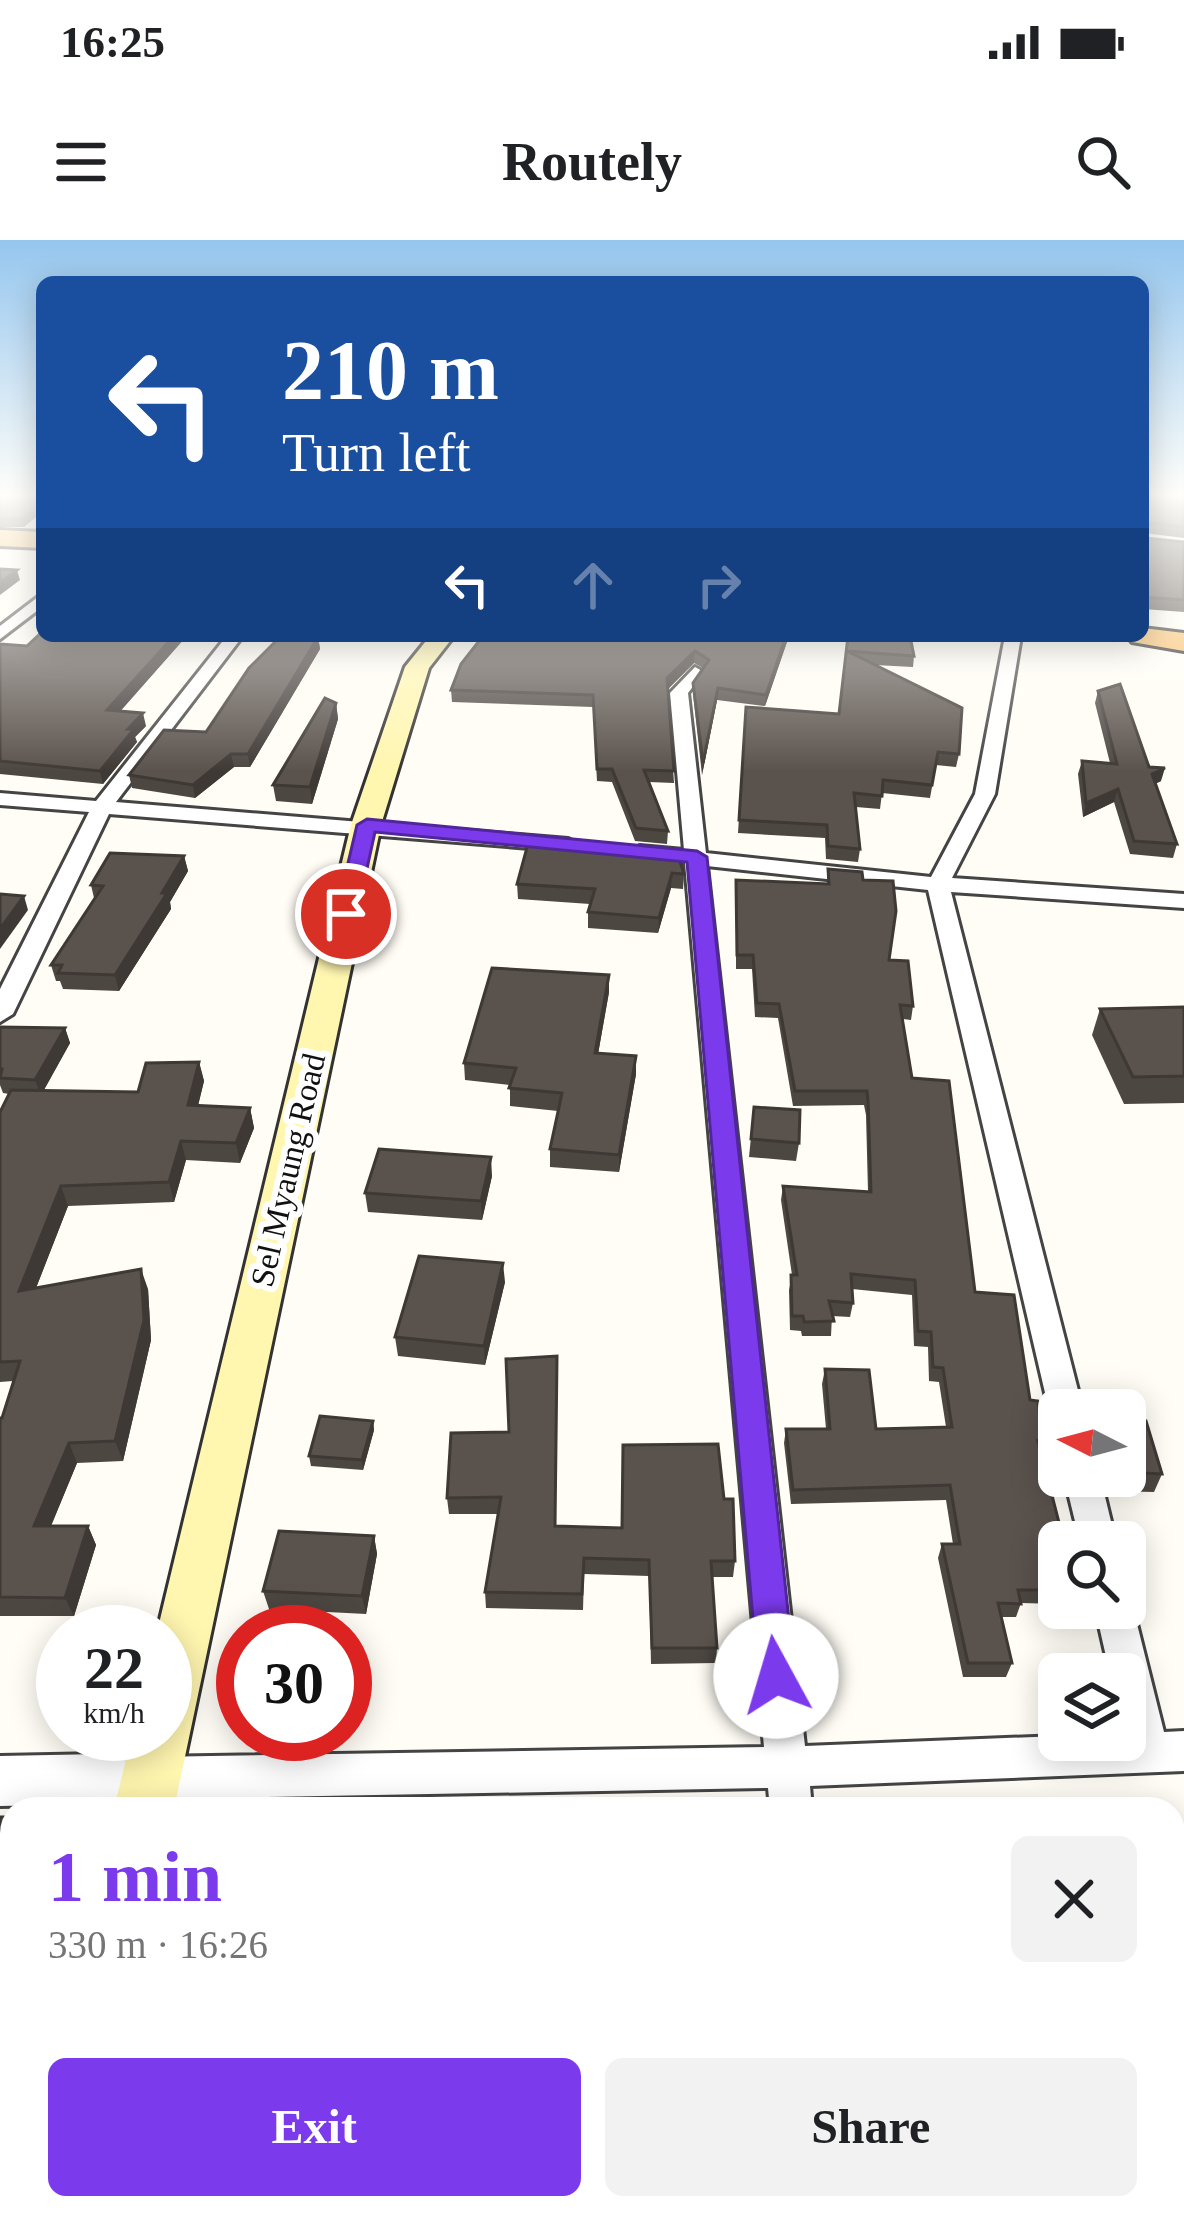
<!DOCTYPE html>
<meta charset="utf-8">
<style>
:root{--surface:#fff;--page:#f2f2f2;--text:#202124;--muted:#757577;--accent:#7c3aed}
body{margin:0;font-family:"Times New Roman",serif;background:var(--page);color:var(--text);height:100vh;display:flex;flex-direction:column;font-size:45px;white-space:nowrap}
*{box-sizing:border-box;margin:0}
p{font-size:39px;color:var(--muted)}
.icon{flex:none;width:66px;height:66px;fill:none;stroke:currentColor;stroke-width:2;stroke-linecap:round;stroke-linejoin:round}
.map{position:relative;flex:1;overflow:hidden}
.details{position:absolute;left:0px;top:1557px;width:1185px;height:423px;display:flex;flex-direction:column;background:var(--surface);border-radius:36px 36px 0 0;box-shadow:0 6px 30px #0003}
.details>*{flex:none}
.guide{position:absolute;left:36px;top:36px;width:1113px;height:366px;border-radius:18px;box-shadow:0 6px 30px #0003;background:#1a4fa0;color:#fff;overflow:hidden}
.needle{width:78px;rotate:276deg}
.tools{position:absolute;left:1038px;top:1149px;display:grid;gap:24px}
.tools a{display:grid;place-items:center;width:108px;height:108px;border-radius:18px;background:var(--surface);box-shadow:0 6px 30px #0003;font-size:60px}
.speed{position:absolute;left:36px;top:1365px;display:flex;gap:24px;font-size:60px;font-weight:700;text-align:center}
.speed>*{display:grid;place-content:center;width:156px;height:156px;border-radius:50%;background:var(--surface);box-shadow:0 6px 30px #0003;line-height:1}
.speed small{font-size:30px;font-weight:400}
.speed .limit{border:18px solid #d22;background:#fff;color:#111}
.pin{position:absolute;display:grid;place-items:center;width:102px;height:102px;color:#fff;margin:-51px;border:6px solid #fff;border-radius:50%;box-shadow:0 3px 12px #0007}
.me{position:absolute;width:132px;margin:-66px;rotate:354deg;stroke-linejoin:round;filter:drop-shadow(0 0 9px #0008)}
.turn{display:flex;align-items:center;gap:42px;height:252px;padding:0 48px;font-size:54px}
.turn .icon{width:156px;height:156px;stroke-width:2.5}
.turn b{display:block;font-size:84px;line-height:102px}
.lanes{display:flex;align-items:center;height:114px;padding:0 48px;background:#0003;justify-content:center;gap:60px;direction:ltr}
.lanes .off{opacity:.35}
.round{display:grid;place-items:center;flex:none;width:126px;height:126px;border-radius:18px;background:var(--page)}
.headline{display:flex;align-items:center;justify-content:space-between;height:204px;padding:0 48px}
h1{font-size:72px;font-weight:800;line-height:90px;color:var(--accent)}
.cta{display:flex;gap:24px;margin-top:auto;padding:24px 48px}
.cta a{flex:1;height:138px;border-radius:18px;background:var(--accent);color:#fff;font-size:48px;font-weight:800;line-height:138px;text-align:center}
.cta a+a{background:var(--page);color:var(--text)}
.status{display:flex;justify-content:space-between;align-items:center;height:84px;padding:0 60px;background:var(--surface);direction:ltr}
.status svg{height:33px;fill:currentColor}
header{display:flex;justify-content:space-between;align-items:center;height:156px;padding:0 48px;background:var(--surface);font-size:54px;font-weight:800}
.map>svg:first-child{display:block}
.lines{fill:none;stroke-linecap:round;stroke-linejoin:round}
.minor-casing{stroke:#444;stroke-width:6}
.tertiary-casing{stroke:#444;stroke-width:6}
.secondary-casing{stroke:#333;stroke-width:6}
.trunk-casing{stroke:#222;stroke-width:6}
.minor{fill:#fff;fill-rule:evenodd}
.tertiary{fill:#fff;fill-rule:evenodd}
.secondary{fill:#fff6b0;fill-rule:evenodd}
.trunk{fill:#f7bc64;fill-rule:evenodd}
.wall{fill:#4d4742}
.shaded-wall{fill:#3f3936}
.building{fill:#5a524d;stroke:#3f3936;stroke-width:3}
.route{fill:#7c3aed;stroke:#51269a;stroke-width:3}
.labels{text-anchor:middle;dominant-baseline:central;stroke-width:12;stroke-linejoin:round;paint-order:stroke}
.street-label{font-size:33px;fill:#111;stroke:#fff}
</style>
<div class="status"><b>16:25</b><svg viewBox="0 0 49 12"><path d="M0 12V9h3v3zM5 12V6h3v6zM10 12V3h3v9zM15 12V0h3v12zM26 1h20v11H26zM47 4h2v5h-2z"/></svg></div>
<header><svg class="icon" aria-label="menu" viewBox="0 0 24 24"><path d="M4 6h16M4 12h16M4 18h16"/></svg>Routely<svg class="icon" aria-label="search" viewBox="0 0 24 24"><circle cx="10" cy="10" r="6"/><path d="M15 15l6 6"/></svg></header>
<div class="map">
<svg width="1184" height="1978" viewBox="0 0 1184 1978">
<rect width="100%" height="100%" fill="#fffdf5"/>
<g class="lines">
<defs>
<g id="minor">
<polygon points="42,354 42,367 0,399 0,386"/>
<polygon points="217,396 235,396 239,401 116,562 568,599 579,605 568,611 109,574 13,774 0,782 0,749 89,572 0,565 0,553 96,561 222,402"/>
<polygon points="1005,396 1021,396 995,554 952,638 1184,654 1184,668 951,652 1083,1170 1059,1170 1059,1181 1049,1170 928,650 707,626 805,1506 1059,1496 1059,1500 1125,1500 1125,1434 1110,1434 1095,1368 1125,1368 1125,1355 1133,1368 1164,1492 1184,1491 1184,1531 810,1546 812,1569 770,1569 768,1548 151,1559 136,1553 130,1538 136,1523 151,1517 764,1507 685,623 640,618 629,612 640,606 684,610 670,453 695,427 704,432 688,453 706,613 931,637 975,554"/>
<polygon points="1064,1236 1100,1236 1116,1302 1080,1302"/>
<polygon points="816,1968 868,1968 869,1978 817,1978"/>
</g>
<polygon id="tertiary" points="151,1513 169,1521 176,1538 169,1555 151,1563 0,1566 0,1516"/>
<g id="secondary">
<polygon points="430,396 454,396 429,428 381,585 174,1569 114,1569 132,1494 165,1494 165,1392 157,1392 351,585 405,427"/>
<polygon points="25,1968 97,1968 95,1978 23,1978"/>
</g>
<g id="trunk">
<polygon points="0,290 42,292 42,308 0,306"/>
<polygon points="1143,388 1184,393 1184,411 1132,402 1128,396 1143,396"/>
</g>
</defs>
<use href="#minor" class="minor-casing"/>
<use href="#tertiary" class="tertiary-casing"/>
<use href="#secondary" class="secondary-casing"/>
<use href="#trunk" class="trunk-casing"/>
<use href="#minor" class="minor"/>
<use href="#tertiary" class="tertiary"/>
<use href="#secondary" class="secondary"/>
<use href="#trunk" class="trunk"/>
</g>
<g class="wall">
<polygon points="0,255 42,255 24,287 0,287"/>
<polygon points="1143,255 1184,255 1184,298 1144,293 1145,298 1184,302 1184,372 1143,369"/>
<polygon points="42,396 184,396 184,399 120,471 146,486 135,497 137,502 103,544 0,534 0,404 27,406"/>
<polygon points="789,396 765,466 717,460 702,535 693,454 693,443 703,428 694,423 668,449 674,543 649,542 668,591 667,604 635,601 612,542 597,541 593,467 452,462 451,450"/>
<polygon points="848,396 914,416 913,427 875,425 959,514 956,527 936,525 930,558 882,553 880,569 856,567 860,609 858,622 826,619 825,598 738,593 746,467 839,474"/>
<polygon points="318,397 320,409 250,527 234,527 195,558 132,548 129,535 206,492"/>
<polygon points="1098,451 1161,541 1155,544 1177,604 1173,618 1130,614 1114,562 1083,577 1078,534 1082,521 1110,523 1095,463"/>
<polygon points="336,463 338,479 312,564 276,561 273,545"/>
<polygon points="529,600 684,634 683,649 671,648 658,693 588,688 588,672 590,664 518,659 517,644"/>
<polygon points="184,616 188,631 170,662 171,669 119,751 63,749 60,741 56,741 51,725 94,658 91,645"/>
<polygon points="828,629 863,640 889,720 913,766 911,780 903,779 912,838 975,1052 1030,1160 1043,1202 1040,1210 1059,1302 1059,1364 1021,1363 1016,1377 1001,1377 1012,1423 1006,1437 963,1437 938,1318 942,1304 953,1304 946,1260 791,1264 784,1203 786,1189 826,1189 822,1144 825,1129 876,1189 946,1187 939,1142 929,1141 928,1107 914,1106 912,1055 852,1049 853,1063 850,1077 832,1076 831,1096 802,1096 801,1091 790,1090 789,1050 792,1035 781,960 783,946 868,952 866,875 864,865 793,866 778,778 755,777 752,729 736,729 736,640 827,644"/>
<polygon points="609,752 598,814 636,834 619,932 550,927 550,909 558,871 510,866 510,845 465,840 464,823"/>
<polygon points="1184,767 1184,863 1124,864 1092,795 1100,769"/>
<polygon points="0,787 65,788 70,803 44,850 138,852 199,822 204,841 198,866 250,868 254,888 240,923 186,920 174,962 68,966 36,1048 148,1049 151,1100 123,1221 77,1223 51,1286 88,1286 96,1305 74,1376 0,1376 0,1178 2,1178 13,1141 0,1142 0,872 9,854 3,853 0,845"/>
<polygon points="754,867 799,903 796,921 749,917"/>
<polygon points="492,936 482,980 368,972 365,953"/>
<polygon points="505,1042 485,1125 398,1116 395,1097"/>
<polygon points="1125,1180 1162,1234 1154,1252 1108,1251 1103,1236 1125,1236"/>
<polygon points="373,1181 374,1190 363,1230 311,1226 309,1216"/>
<polygon points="509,1192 556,1286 622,1288 724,1259 735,1321 733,1337 712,1337 717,1408 716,1423 651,1424 649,1336 584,1334 583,1370 486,1368 485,1352 498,1274 449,1274 447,1258"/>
<polygon points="374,1296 377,1314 366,1374 269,1369 263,1351"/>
<rect x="0" y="1577" width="12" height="116"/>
</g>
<g class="shaded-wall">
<polygon points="42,263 42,272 24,287 22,279"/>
<polygon points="17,330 20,340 0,355 0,343"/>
<polygon points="174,396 184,396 184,399 110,483 107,470"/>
<polygon points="786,396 789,396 765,466 766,455"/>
<polygon points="318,397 320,409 250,527 248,514"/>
<polygon points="695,411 694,423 667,450 667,438"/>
<polygon points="718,448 717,460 702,535 703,523"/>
<polygon points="336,463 338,479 312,564 310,547"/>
<polygon points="143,473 146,486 135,497 137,502 103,544 100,531 128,489"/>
<polygon points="231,514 234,527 195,558 193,545"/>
<polygon points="1165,528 1161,541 1148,547 1152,534"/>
<polygon points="1118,549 1114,562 1083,577 1086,563"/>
<polygon points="184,616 188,631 170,662 171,669 119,751 115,735"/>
<polygon points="672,633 671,648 658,693 659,678"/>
<polygon points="24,656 28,670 0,709 0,689"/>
<polygon points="609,735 609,752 595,831 595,813"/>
<polygon points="65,788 70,803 41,855 35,840"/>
<polygon points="636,816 636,834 619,932 619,915"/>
<polygon points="199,822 204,841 193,885 188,865"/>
<polygon points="250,868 254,888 240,923 236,903"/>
<polygon points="181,901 186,920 174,962 169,942"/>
<polygon points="491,917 492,936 482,980 481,961"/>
<polygon points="61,946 68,966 27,1071 19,1051"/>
<polygon points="503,1023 505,1042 485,1125 484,1106"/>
<polygon points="141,1029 148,1049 151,1100 123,1221 115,1201"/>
<polygon points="373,1181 374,1190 363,1230 362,1220"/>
<polygon points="69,1203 77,1223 43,1305 34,1286"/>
<polygon points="88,1286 96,1305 74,1376 65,1358"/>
<polygon points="374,1296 377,1314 366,1374 362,1356"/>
<polygon points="0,1745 12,1759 0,1805"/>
<polygon points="416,1968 424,1968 421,1978 413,1978"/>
</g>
<g class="building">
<polygon points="0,255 42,255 42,263 22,279 0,279"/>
<polygon points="1143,255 1184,255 1184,287 1143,282"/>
<polygon points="1143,284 1145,298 1184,302 1184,360 1143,357"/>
<polygon points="0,329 17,330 0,343"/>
<polygon points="42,392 42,396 174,396 107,470 143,473 128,489 134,489 100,531 0,521 0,404 27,406"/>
<polygon points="281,396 318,397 248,514 231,514 193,545 129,535 164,490 206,492 249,428"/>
<polygon points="483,396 786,396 766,455 718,448 703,523 693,443 709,420 695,411 667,438 674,531 644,530 668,591 636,588 612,529 597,529 593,455 451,450 461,424"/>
<polygon points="848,396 910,396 914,416 847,411 962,468 959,514 938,512 932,545 883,540 882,556 854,553 860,609 828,606 827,585 739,580 746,467 839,474"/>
<polygon points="1120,444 1149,527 1165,528 1152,534 1177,604 1134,601 1118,549 1086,563 1082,521 1117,524 1098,451"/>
<polygon points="325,458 336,463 310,547 273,545"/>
<polygon points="529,600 677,612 684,634 672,633 659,678 588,672 595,649 517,644"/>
<polygon points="110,613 184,616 162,653 167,653 115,735 58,733 62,725 51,725 103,646 91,645"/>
<polygon points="828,629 862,632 863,640 893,641 896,671 889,720 908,721 913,766 900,765 912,838 949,841 975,1052 1014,1055 1030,1160 1038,1161 1043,1202 1038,1201 1064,1302 1059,1302 1059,1350 1018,1350 1021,1364 998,1363 1012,1423 968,1423 942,1304 960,1304 950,1245 793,1250 786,1189 830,1189 825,1129 869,1130 876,1189 952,1187 943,1128 933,1127 931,1092 918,1091 915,1040 851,1034 853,1063 829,1061 834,1081 804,1082 803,1076 792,1076 791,1035 797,1035 783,946 871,952 868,861 867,851 795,851 779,764 757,763 753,715 737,715 736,640 829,644"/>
<polygon points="0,654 24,656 0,689"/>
<polygon points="492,728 609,735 595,813 636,816 619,915 550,909 562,853 509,848 516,828 464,823"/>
<polygon points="1184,767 1184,836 1133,837 1100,769"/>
<polygon points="0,787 65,788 35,840 0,838 2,829 0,829"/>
<polygon points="199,822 188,865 250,868 236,903 181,901 169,942 61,946 19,1051 141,1029 144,1080 115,1201 69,1203 34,1286 88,1286 65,1358 0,1357 0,1178 2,1178 20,1121 0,1122 0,872 11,850 138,852 146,823"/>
<polygon points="754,867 800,870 799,903 751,899"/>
<polygon points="379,909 491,917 481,961 365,953"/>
<polygon points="419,1016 503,1023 484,1106 395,1097"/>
<polygon points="557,1116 555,1286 622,1288 623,1205 718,1204 724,1259 733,1259 735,1321 711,1321 717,1408 652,1408 649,1320 584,1318 582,1354 485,1352 501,1257 447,1258 451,1193 509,1192 506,1119"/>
<polygon points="320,1176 373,1181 362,1220 309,1216"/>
<polygon points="1125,1180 1146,1181 1162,1234 1125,1232"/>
<polygon points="279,1291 374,1296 362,1356 263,1351"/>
<polygon points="0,1577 12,1577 11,1674 0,1675"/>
<polygon points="304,1968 416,1968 413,1978 300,1978"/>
<polygon points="725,1969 726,1978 661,1978"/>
</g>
<linearGradient id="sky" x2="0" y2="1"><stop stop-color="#95c6ee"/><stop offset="0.48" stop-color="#fffefa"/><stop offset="1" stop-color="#fffefa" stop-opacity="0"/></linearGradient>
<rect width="1184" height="532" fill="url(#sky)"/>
<polygon class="route" points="367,579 697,611 707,617 795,1436 789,1448 776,1453 764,1448 758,1436 687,622 375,592 357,674 346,680 336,674 357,585"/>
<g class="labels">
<g class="street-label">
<text transform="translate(288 930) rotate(-77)">Sel Myaung Road</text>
</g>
</g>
</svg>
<div class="tools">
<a><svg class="needle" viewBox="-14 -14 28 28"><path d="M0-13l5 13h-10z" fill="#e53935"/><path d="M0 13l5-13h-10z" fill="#757577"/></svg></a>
<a><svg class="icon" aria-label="search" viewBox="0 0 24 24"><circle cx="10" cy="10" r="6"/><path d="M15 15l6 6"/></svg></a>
<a><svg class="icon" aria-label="layers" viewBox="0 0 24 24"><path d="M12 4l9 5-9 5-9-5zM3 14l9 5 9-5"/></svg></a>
</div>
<div class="speed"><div>22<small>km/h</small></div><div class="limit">30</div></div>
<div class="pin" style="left:346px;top:674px;background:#d93025"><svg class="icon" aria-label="arrive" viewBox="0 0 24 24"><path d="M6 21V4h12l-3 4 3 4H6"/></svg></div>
<svg class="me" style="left:776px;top:1436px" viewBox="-20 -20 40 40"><circle r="19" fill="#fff"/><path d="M0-13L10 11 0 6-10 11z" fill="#7c3aed"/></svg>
<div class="guide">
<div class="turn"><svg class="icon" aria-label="left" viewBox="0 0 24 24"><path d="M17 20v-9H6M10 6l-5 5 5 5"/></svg><div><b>210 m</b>Turn left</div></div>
<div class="lanes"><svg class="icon" aria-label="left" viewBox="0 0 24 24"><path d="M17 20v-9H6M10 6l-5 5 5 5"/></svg><svg class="icon off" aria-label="ahead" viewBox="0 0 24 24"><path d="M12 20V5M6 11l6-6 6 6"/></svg><svg class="icon off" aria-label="right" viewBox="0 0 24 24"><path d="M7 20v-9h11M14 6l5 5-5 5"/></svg></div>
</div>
<section class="details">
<div class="headline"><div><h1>1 min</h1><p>330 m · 16:26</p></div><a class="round"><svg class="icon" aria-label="close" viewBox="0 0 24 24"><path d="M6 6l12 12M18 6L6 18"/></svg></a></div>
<div class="cta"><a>Exit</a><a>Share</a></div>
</section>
</div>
